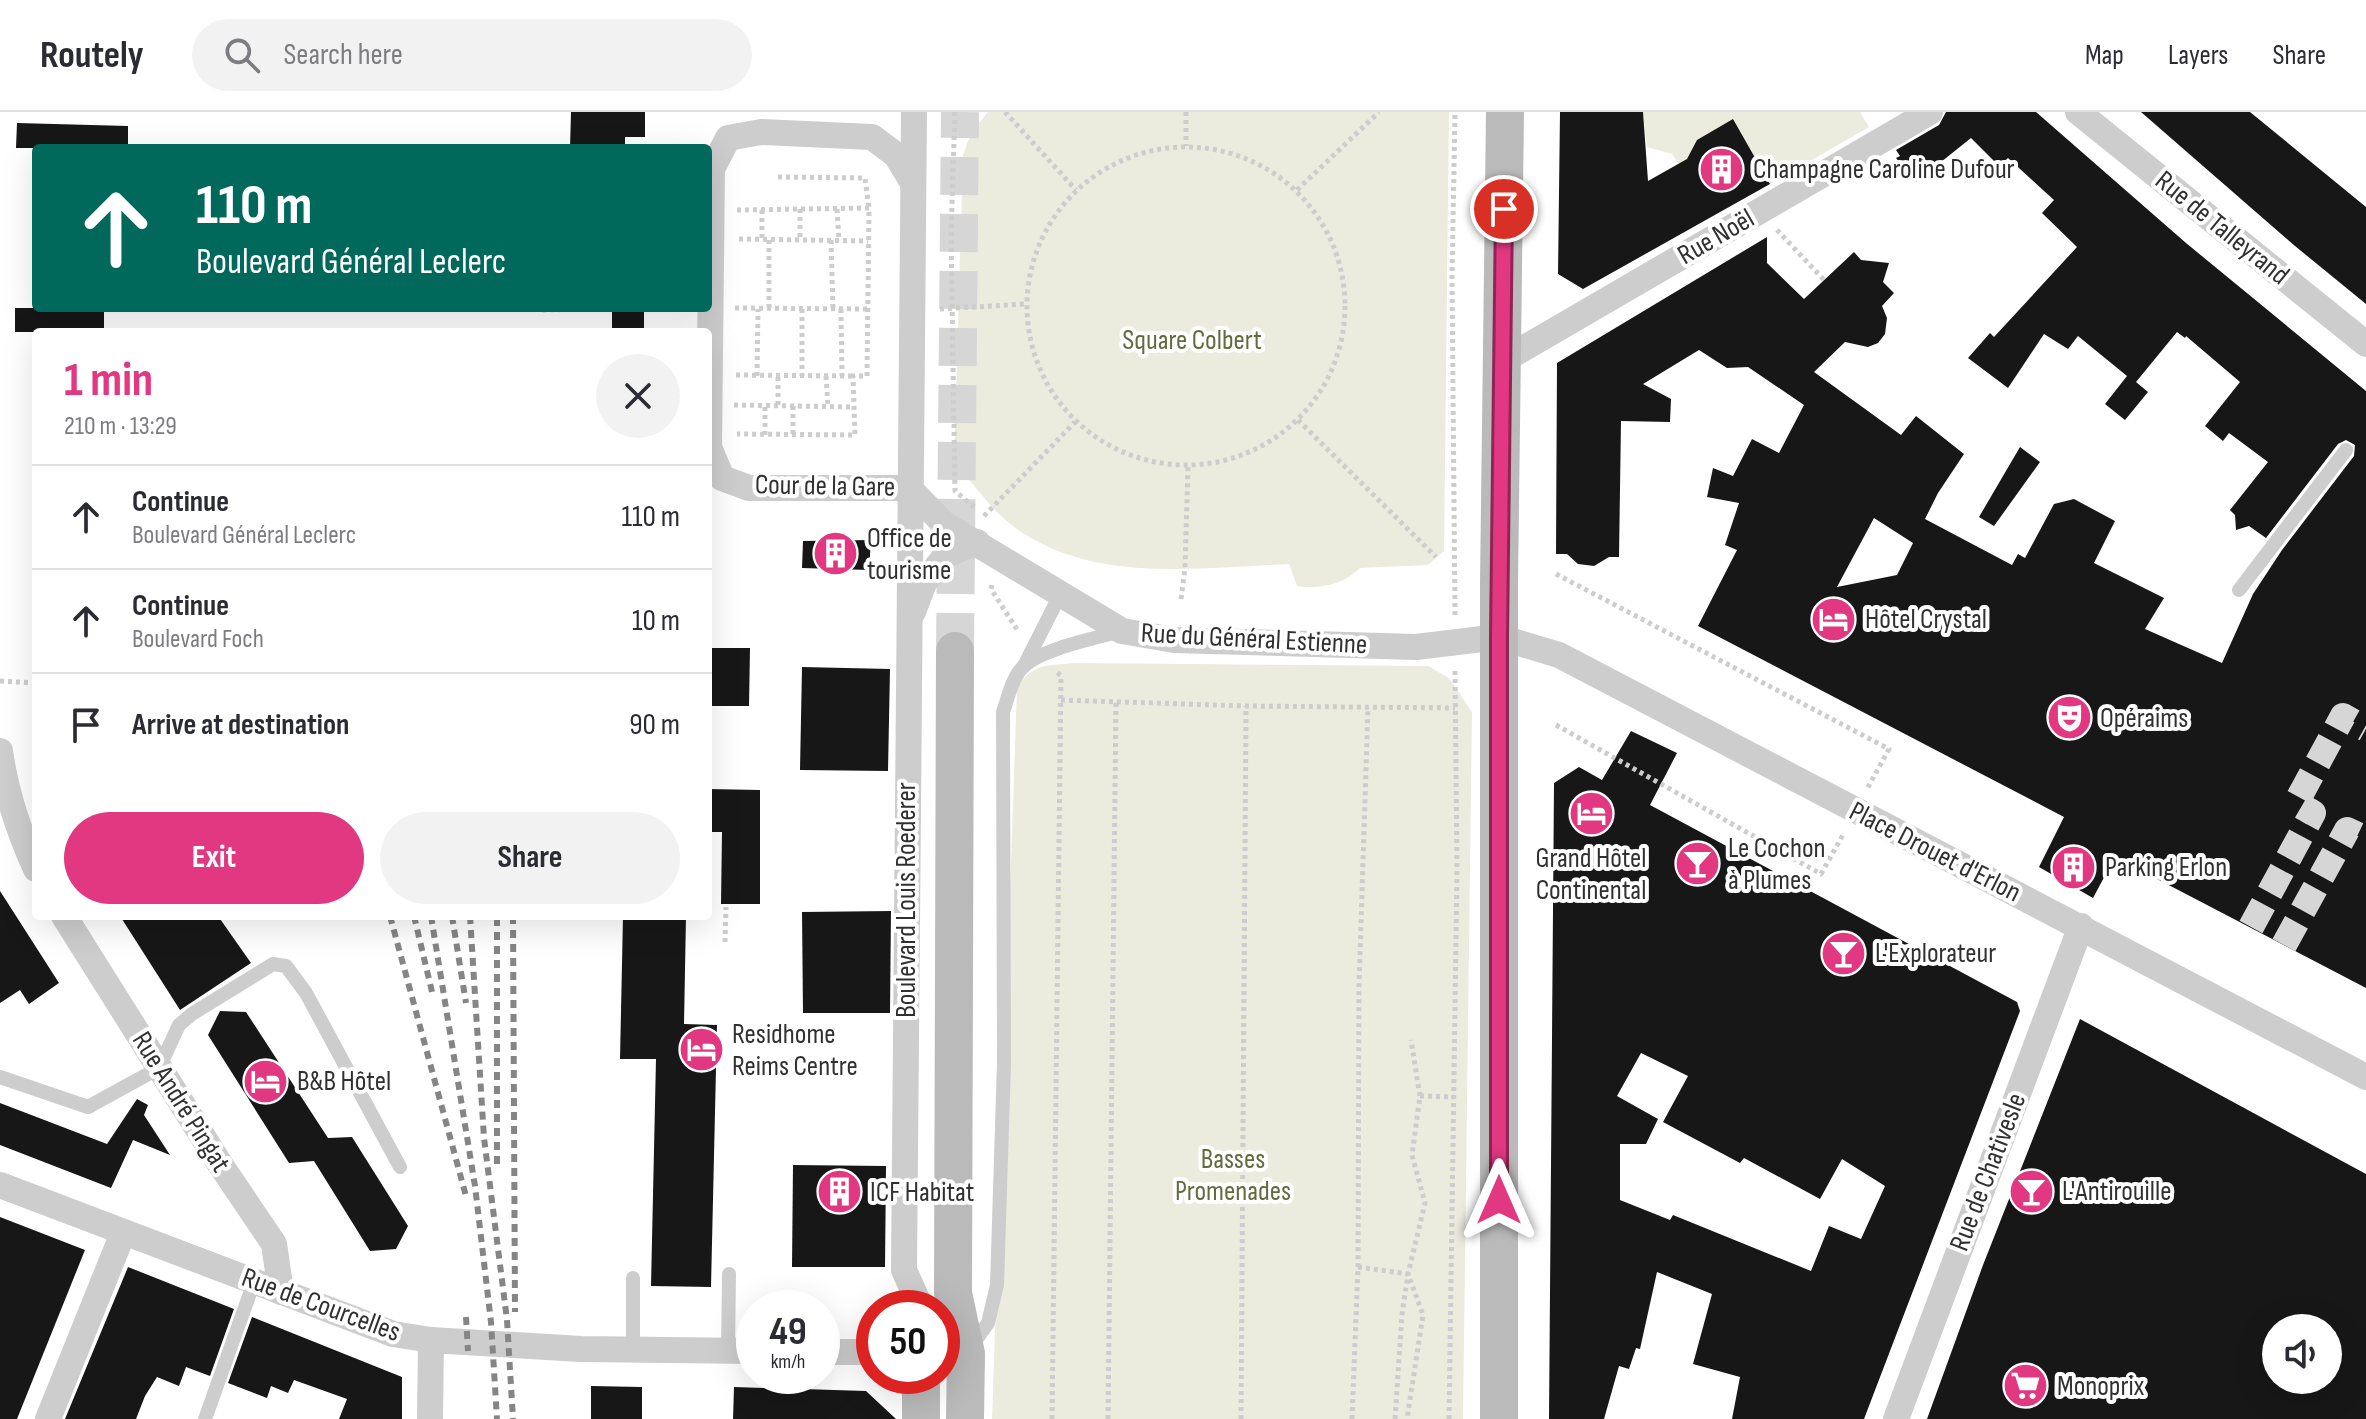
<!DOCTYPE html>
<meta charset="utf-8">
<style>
:root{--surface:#fff;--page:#f2f2f3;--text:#2b2b33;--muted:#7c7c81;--line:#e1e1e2;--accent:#e13881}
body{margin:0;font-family:"Sofia Sans Condensed",sans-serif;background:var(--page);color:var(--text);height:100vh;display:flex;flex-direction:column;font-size:30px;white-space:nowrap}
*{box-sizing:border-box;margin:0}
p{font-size:26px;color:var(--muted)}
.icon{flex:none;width:44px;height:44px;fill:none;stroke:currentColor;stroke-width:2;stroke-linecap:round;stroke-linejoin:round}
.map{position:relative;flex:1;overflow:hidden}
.panel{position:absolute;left:32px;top:216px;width:680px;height:592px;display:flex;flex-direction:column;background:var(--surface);border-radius:8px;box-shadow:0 8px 32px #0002}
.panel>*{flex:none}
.top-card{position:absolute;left:32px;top:32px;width:680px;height:168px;border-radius:8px;box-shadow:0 8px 32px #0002;background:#00695c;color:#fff;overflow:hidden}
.tools{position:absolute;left:2262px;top:1202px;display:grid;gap:16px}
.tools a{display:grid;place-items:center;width:80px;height:80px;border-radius:50%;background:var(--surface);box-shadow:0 8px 32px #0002;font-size:40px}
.speed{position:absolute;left:736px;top:1178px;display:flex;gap:16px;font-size:40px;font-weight:700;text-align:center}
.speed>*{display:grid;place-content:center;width:104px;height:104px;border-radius:50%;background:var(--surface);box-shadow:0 8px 32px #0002;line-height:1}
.speed small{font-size:20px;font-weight:400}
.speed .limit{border:12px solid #d22;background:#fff;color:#111}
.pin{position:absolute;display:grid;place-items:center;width:68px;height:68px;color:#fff;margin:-34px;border:4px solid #fff;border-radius:50%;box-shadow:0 2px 8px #0007}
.me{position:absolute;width:88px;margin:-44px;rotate:0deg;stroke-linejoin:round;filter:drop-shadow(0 0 6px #0008)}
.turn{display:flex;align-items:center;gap:28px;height:168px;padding:0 32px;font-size:36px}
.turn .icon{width:104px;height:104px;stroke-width:2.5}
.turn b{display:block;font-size:56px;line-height:68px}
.round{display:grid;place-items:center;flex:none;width:84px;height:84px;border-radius:42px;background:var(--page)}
.overview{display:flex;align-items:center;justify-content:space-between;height:136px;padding:0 32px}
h1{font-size:48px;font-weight:700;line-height:60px;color:var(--accent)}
.button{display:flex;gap:16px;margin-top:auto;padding:16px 32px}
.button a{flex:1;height:92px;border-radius:48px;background:var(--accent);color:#fff;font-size:32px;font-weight:700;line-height:92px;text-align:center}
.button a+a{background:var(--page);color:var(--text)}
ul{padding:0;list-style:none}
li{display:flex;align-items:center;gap:24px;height:104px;padding:0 32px;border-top:2px solid var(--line)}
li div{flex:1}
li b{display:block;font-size:30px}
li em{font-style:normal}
header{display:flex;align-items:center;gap:48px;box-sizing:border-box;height:112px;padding:0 40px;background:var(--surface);border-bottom:2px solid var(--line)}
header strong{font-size:38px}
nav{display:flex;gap:44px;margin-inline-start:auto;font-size:28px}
.search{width:560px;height:72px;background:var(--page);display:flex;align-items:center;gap:20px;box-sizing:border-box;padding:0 28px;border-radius:44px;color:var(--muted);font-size:30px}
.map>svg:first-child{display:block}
.green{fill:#ebecde}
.building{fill:#171717;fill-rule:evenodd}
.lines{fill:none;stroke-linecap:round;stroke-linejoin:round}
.street-tunnel{stroke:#d6d6d6;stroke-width:26;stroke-dasharray:26 13;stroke-linecap:butt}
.secondary-tunnel{stroke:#d6d6d6;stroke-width:38;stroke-dasharray:38 19;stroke-linecap:butt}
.path{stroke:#cdcdcd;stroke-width:5;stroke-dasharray:4 4;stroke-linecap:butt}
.lane{stroke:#cdcdcd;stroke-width:14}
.street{stroke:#cdcdcd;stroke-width:26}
.secondary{stroke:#bababa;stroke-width:38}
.rail{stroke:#858585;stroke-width:6;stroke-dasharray:8 6;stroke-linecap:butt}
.route-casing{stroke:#922454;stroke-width:20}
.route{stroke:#e13881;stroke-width:14}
.labels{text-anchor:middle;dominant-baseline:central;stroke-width:8;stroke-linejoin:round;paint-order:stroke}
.poi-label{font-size:28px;fill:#303030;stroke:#fff;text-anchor:start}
.street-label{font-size:28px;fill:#303030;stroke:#fff}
.park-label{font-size:28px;fill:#636b3e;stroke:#fff}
</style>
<header>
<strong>Routely</strong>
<div class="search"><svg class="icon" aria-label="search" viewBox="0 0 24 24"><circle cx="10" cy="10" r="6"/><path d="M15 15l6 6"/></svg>Search here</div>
<nav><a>Map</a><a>Layers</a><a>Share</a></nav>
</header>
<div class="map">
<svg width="2366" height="1307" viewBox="0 0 2366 1307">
<rect width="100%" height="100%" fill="#fff"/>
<g class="green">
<path d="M988 0H1449L1444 439 1428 453 1360 456C1342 473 1322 477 1297 474L1289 452C1198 456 1085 473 1008 410 990 396 971 368 954 351L963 43 971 21Z"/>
<polygon points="1643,0 1860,0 1869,15 1770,72 1739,17 1679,52 1672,42 1647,35"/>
<path d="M1073 551 1428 554 1449 566 1472 600 1463 1307H992L1017 576C1033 551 1046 554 1073 551Z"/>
</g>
<g class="building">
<polygon points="571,0 645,0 645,25 625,25 625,36 570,36"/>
<polygon points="1560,0 1643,0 1648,69 1687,47 1697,28 1733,7 1770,72 1583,177 1558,162"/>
<path d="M1946 0H2036L2186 131 2366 279V876L2115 745 2093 786 2039 755 2064 705 1698 514 1737 438 1725 433 1739 391 1707 385 1713 356 1733 364 1752 327 1779 341 1804 293 1748 255 1727 256 1699 238 1643 272 1671 287 1670 310 1621 309 1619 445H1609L1594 454 1578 452 1567 442H1556L1557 251 1767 125V151L1804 187 1854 140 1861 148 1889 151 1883 170 1894 181 1882 194 1887 206 1885 222 1878 231 1868 235 1845 230 1814 260 1901 323 1916 304 1964 342 1938 381 1925 407 2012 453 2018 442 2025 446 2054 392 2074 387 2115 409 2094 451 2164 486 2145 517 2222 551 2253 482 2282 438 2354 344 2355 333 2346 328 2338 332 2266 426 2249 414 2236 418 2235 403 2230 398 2268 350 2229 321 2223 329 2205 314 2240 270 2186 224 2185 226 2177 220 2136 270 2148 280 2125 308 2105 292 2127 264 2078 224 2068 237 2044 222 2008 276 1968 246 1990 221 1994 225 2077 135 2042 101 2054 88 2008 46 1999 54 1971 26 1916 70 1896 46 1900 44 1896 38 1939 13ZM1874 406 1913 431 1897 463 1837 475Z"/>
<polygon points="2141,0 2250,0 2366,95 2366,192 2295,134"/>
<polygon points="17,11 128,14 128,36 16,36"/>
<rect x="15" y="196" width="89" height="24"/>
<rect x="612" y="196" width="32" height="24"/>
<polygon points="2020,335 2040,350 1994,414 1979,405"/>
<polygon points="871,428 869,458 802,456 803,429"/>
<polygon points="712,536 750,536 749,594 712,594"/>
<polygon points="802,555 890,557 888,659 800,658"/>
<path d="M1631 619 1677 641 1650 693 2017 890 2020 899 1864 1307H1732L1740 1265 1693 1252 1712 1182 1657 1160 1640 1237 1636 1236 1629 1257 1619 1254 1604 1307H1549L1554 671 1579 655 1602 668ZM1641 941 1688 964 1663 1010 1740 1051 1744 1046 1820 1087 1842 1047 1885 1074 1861 1127 1829 1114 1811 1159 1673 1103 1670 1108 1620 1088V1032H1646L1658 1007 1617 984Z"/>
<polygon points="708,677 760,678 760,792 721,792 722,720 708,720"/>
<polygon points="0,779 59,871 29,892 20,878 0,891"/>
<polygon points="891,799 890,901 803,901 802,800"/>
<polygon points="120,804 218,804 251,851 180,898"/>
<polygon points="623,804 686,804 684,912 717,913 711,1175 651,1174 656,947 620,947"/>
<polygon points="220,899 246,900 328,1026 352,1025 408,1114 396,1137 370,1139 314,1049 289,1051 208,923"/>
<path d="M2080 907 2366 1062V1307H1927L1983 1153ZM2276 1216H2328V1268H2276Z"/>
<polygon points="137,987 148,993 144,1003 170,1043 133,1028 111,1076 0,1033 0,991 107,1032"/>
<polygon points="793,1053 886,1054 885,1155 792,1155"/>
<polygon points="0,1105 85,1138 17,1307 0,1307"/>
<polygon points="128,1155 234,1197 210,1264 186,1255 179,1274 157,1265 145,1284 136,1307 65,1307"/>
<polygon points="252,1205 402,1265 402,1307 339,1307 347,1287 294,1268 288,1281 271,1274 267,1286 228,1271"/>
<polygon points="591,1274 642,1275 642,1307 591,1307"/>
<polygon points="734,1275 866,1279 896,1307 733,1307"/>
</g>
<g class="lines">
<g class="street-tunnel">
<polyline points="2251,815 2313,701 2296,691 2343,604 2366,617"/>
<polyline points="2284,833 2347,718 2366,727"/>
</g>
<polyline class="secondary-tunnel" points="955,539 960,0"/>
<g class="path">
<polyline points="955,0 951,122 955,379 974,395"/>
<polyline points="1005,0 1076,78"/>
<polyline points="1186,0 1186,34"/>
<circle cx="1186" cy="194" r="159"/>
<polyline points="778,65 865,66 869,96"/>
<polyline points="1297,78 1379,0"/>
<polyline points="800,97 800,128"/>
<polyline points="837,97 839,128"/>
<polyline points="737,98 869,96 867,264 853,264 855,323 737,322"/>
<polyline points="762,98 762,127"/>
<polyline points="1777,118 1824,168"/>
<polyline points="739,127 868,129"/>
<polyline points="831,128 833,197"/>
<polyline points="735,196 869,197"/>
<polyline points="769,196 769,127"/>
<polyline points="802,197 802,264"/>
<polyline points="841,197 842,264"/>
<polyline points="940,197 1025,192"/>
<polyline points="542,198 633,196"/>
<polyline points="736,263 853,264"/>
<polyline points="757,264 758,197"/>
<polyline points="826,264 828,294"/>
<polyline points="734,293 854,295"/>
<polyline points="778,293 778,264"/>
<polyline points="793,294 793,323"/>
<polyline points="1298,308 1436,445"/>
<polyline points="765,323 765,293"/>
<polyline points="984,404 1075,310"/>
<polyline points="1556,462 1889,637 1867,677"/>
<polyline points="992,473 991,477 1018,519"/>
<polyline points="1181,487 1185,456 1188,354"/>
<polyline points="1455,503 1452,165 1455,0"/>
<polyline points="0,569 36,571"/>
<polyline points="1061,588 1246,594 1455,596"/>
<polyline points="1556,613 1821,762 1844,721"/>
<polyline points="725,830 726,795"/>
<polyline points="1420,984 1454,985"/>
<polyline points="1358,1155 1408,1162 1423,1203 1407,1307"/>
<polyline points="1052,1307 1061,564 1055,558"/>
<polyline points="1108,1307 1116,590"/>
<polyline points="1241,1307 1246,594"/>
<polyline points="1352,1307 1358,1155 1359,874 1368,595"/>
<polyline points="1395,1307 1402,1202 1408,1162 1425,1091 1412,1043 1420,984 1411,928"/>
<polyline points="1449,1307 1457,756 1455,557"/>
</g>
<g class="lane">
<polyline points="2239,478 2346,338"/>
<polyline points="1024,554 1061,481"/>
<polyline points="0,965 88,995 159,956 179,913 192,902 273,852 286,854 306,881 400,1055"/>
<polyline points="633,1166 633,1238"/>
<path d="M971 1235 988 1211 997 1173 1004 951 1003 600C1008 586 1012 565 1024 554 1042 537 1096 526 1121 519"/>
<polyline points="728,1239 729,1162"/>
<polyline points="205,1307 254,1170"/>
</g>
<g class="street">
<polyline points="914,0 904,1158 921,1196"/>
<polyline points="2078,0 2366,232"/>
<polyline points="1502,249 1930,0"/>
<polyline points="909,376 944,412 1122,519 1174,528 1416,535 1499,525 1559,543 2366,965"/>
<polyline points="909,376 749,376 722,366 709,335 712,57 728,26 761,20 872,25 896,43 913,71"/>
<polyline points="913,500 924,471 946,443 977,430"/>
<path d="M0 639C6 681 18 718 36 757"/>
<polyline points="64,804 220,1052 274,1132 281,1180"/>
<polyline points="0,1073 393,1222 431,1228 581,1237 754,1239"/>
<polyline points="822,1240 874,1240"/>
<polyline points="48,1307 123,1121"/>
<polyline points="430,1307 431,1228"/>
<polyline points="1896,1307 2081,814"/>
</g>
<g class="secondary">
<polyline points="955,539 953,1181 966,1242 965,1307"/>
<polyline points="921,1307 921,1264"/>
<polyline points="1499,1307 1499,471 1505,0"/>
</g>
<g class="rail">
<polyline points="390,804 466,1084"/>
<polyline points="414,804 433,884"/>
<polyline points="431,804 475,1074 491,1210 497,1307"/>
<polyline points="452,804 466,891"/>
<polyline points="470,804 484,1026 507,1208 513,1307"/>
<polyline points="513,804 515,1200"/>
<polyline points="497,1052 497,804"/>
<polyline points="466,1205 468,1239"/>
</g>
</g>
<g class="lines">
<defs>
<polyline id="route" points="1499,1088 1499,525 1504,97"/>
</defs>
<use href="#route" class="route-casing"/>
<use href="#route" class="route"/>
</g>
<defs>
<symbol id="building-disc" viewBox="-11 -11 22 22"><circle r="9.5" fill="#e13881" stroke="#fff"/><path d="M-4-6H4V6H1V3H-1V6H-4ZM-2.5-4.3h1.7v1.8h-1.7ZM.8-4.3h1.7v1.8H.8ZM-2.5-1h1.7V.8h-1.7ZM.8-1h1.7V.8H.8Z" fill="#fff"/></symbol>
<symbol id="hotel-disc" viewBox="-11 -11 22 22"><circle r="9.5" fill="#e13881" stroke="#fff"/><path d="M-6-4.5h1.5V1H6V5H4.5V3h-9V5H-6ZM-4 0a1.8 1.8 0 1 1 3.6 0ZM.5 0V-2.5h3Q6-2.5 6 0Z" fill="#fff"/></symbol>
<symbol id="theatre-disc" viewBox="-11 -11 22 22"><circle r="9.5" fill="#e13881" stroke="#fff"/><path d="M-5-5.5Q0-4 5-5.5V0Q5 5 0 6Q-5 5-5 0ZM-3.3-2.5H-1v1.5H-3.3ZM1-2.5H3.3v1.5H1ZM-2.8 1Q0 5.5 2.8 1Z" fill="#fff"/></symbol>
<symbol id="bar-disc" viewBox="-11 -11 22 22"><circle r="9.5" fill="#e13881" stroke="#fff"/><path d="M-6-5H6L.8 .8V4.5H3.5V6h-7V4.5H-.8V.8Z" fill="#fff"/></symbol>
<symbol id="supermarket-disc" viewBox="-11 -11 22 22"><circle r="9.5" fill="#e13881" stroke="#fff"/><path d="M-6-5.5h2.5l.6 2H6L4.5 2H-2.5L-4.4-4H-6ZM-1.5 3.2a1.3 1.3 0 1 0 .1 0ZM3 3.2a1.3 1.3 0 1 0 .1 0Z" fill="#fff"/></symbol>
</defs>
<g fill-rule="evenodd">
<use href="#building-disc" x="1696" y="32" width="51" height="51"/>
<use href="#building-disc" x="810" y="416" width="51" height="51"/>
<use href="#hotel-disc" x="1808" y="482" width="51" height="51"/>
<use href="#theatre-disc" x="2044" y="580" width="51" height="51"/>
<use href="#hotel-disc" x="1566" y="676" width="51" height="51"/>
<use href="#bar-disc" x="1672" y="726" width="51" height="51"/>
<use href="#building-disc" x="2048" y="730" width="51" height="51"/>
<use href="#bar-disc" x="1818" y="816" width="51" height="51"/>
<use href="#hotel-disc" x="676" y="912" width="51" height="51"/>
<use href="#hotel-disc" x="240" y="944" width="51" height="51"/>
<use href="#bar-disc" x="2006" y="1054" width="51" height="51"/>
<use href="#building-disc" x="814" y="1054" width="51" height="51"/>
<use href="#supermarket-disc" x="2000" y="1248" width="51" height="51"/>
</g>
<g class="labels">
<g class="poi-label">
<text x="1753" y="57">Champagne Caroline Dufour</text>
<text x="867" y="426">Office de<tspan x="867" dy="32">tourisme</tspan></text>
<text x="1865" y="507">Hôtel Crystal</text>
<text x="2100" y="606">Opéraims</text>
<text x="1728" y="736">Le Cochon<tspan x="1728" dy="32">à Plumes</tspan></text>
<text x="1591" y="746" text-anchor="middle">Grand Hôtel<tspan x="1591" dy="32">Continental</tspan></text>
<text x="2105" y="755">Parking Erlon</text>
<text x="1875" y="841">L'Explorateur</text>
<text x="732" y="922">Residhome<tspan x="732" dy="32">Reims Centre</tspan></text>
<text x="297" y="969">B&amp;B Hôtel</text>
<text x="2062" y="1079">L'Antirouille</text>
<text x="870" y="1080">ICF Habitat</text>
<text x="2057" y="1274">Monoprix</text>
</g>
<g class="street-label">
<text transform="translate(2222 116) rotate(39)">Rue de Talleyrand</text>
<text transform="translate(1716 125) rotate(-30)">Rue Noël</text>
<text transform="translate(825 374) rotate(1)">Cour de la Gare</text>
<text transform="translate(1254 527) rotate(3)">Rue du Général Estienne</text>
<text transform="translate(1935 740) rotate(27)">Place Drouet d'Erlon</text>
<text transform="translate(906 788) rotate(-90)">Boulevard Louis Roederer</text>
<text transform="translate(181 990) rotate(58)">Rue André Pingat</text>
<text transform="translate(1988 1060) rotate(-69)">Rue de Chativesle</text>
<text transform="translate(321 1193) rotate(20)">Rue de Courcelles</text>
</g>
<g class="park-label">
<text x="1192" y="228">Square Colbert</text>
<text x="1233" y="1047">Basses<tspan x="1233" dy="32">Promenades</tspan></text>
</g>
</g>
</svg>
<div class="tools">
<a><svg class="icon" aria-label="sound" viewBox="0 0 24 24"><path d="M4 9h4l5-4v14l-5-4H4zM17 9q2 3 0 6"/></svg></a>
</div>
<div class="speed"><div>49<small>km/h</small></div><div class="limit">50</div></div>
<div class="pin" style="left:1504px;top:97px;background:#d93025"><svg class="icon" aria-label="arrive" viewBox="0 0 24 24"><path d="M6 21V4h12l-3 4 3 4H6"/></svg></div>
<svg class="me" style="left:1499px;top:1088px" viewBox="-20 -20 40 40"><path d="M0-17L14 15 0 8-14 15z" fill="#e13881" stroke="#fff" stroke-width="4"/></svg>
<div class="top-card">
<div class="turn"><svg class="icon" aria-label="ahead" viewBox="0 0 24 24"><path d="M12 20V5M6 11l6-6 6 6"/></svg><div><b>110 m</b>Boulevard Général Leclerc</div></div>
</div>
<section class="panel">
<div class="overview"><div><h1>1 min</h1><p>210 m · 13:29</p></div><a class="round"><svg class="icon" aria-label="close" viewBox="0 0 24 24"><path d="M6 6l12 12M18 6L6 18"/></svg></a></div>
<ul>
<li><svg class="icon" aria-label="ahead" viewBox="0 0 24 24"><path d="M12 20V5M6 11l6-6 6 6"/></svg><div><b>Continue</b><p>Boulevard Général Leclerc</p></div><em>110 m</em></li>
<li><svg class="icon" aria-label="ahead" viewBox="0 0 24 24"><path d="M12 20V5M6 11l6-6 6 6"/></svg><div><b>Continue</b><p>Boulevard Foch</p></div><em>10 m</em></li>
<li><svg class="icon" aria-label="arrive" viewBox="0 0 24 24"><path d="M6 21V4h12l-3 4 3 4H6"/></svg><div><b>Arrive at destination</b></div><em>90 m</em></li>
</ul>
<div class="button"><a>Exit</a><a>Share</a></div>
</section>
</div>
